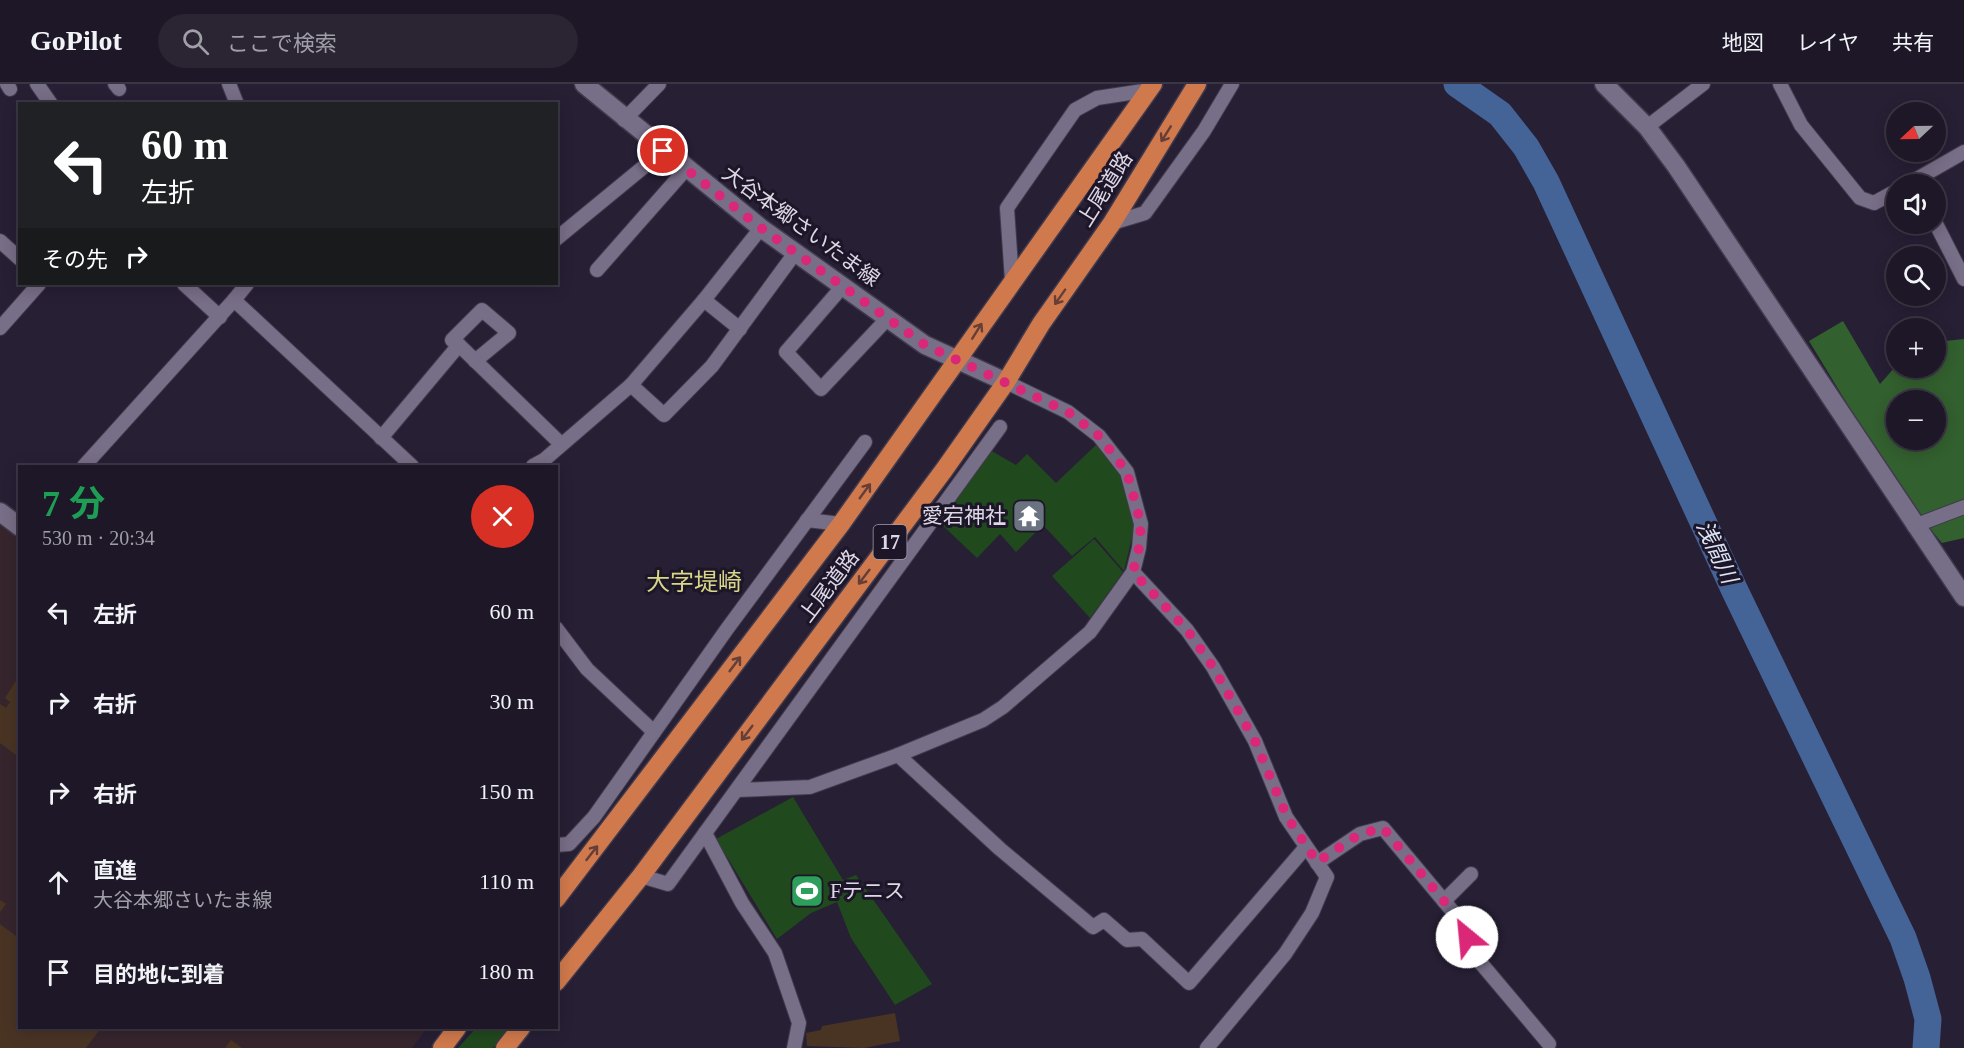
<!DOCTYPE html>
<html lang="ja">
<meta charset="utf-8">
<style>
:root{--surface:#1d1727;--page:#2a2433;--text:#f1f3f6;--muted:#a09fa7;--line:#3b3644}
body{margin:0;font-family:"Times New Roman","Noto Sans JP",serif;background:var(--page);color:var(--text);height:100vh;display:flex;flex-direction:column;font-size:22px;white-space:nowrap}
*{box-sizing:border-box;margin:0}
p{font-size:20px;color:var(--muted)}
.icon{flex:none;width:33px;height:33px;fill:none;stroke:currentColor;stroke-width:2;stroke-linecap:round;stroke-linejoin:round}
.map{position:relative;flex:1;overflow:hidden}
.side{position:absolute;left:18px;top:381px;width:540px;height:564px;display:flex;flex-direction:column;background:var(--surface);border-radius:0px;box-shadow:0 3px 15px #0003,0 0 0 2px var(--line)}
.side>*{flex:none}
.top-card{position:absolute;left:18px;top:18px;width:540px;height:183px;border-radius:0px;box-shadow:0 3px 15px #0003,0 0 0 2px var(--line);background:#202124;color:#fff;overflow:hidden}
.needle{width:39px;rotate:248deg}
.controls{position:absolute;left:1886px;top:18px;display:grid;gap:12px}
.controls a{display:grid;place-items:center;width:60px;height:60px;border-radius:50%;background:var(--surface);box-shadow:0 3px 15px #0003,0 0 0 2px var(--line);font-size:30px}
.pin{position:absolute;display:grid;place-items:center;width:51px;height:51px;color:#fff;margin:-26px;border:3px solid #fff;border-radius:50%;box-shadow:0 2px 6px #0007}
.me{position:absolute;width:66px;margin:-33px;rotate:332deg;stroke-linejoin:round;filter:drop-shadow(0 0 4px #0008)}
.turn{display:flex;align-items:center;gap:21px;height:126px;padding:0 24px;font-size:27px}
.turn .icon{width:78px;height:78px;stroke-width:2.5}
.turn b{display:block;font-size:42px;line-height:51px}
.then{display:flex;align-items:center;height:57px;padding:0 24px;background:#0003;gap:12px;font-size:22px}
.round{display:grid;place-items:center;flex:none;width:63px;height:63px;border-radius:32px;background:var(--page)}
.overview{display:flex;align-items:center;justify-content:space-between;height:102px;padding:0 24px}
h1{font-size:36px;font-weight:700;line-height:45px;color:#1e9e55}
ul{padding:0;list-style:none}
li{display:flex;align-items:center;gap:18px;height:90px;padding:0 24px}
li div{flex:1}
li b{display:block;font-size:22px}
li em{font-style:normal}
header{display:flex;align-items:center;gap:36px;box-sizing:border-box;height:84px;padding:0 30px;background:var(--surface);border-bottom:2px solid var(--line)}
header strong{font-size:28px}
nav{display:flex;gap:33px;margin-inline-start:auto;font-size:21px}
.search{width:420px;height:54px;background:var(--page);display:flex;align-items:center;gap:15px;box-sizing:border-box;padding:0 21px;border-radius:33px;color:var(--muted);font-size:22px}
.map>svg:first-child{display:block}
.industrial{fill:#36252d}
.green{fill:#21491e}
.forest{fill:#33602f;fill-rule:evenodd}
.lines{fill:none;stroke-linecap:round;stroke-linejoin:round}
.river{stroke:#446397;stroke-width:27}
.building{fill:#493424}
.street-casing{stroke:#413a4c;stroke-width:16}
.secondary-casing{stroke:#413a4c;stroke-width:21}
.highway-casing{stroke:#413a4c;stroke-width:21}
.street{stroke:#776e87;stroke-width:14}
.secondary{stroke:#776e87;stroke-width:18}
.highway{stroke:#d0794c;stroke-width:18}
.oneway{stroke:#653e37}
.route{stroke:#db2777;stroke-width:10;stroke-dasharray:0 18}
.labels{text-anchor:middle;dominant-baseline:central;stroke-width:6;stroke-linejoin:round;paint-order:stroke}
.shield{fill:#1d1629;stroke:#a39ead;stroke-width:1.5}
.shield-label{font-size:20px;font-weight:bold;fill:#ddd8e6}
.street-label{font-size:21px;fill:#ddd8e6;stroke:#1d1629}
.poi-label{font-size:21px;fill:#ddd8e6;stroke:#1d1629;text-anchor:end}
.water-label{font-size:22px;font-style:italic;fill:#dae4f4;stroke:#1d1629}
.quarter-label{font-size:24px;fill:#d8d687;stroke:#1d1629}
</style>
<header>
<strong>GoPilot</strong>
<div class="search"><svg class="icon" aria-label="search" viewBox="0 0 24 24"><circle cx="10" cy="10" r="6"/><path d="M15 15l6 6"/></svg>ここで検索</div>
<nav><a>地図</a><a>レイヤ</a><a>共有</a></nav>
</header>
<div class="map">
<svg width="1964" height="964" viewBox="0 0 1964 964">
<rect width="100%" height="100%" fill="#271f34"/>
<polygon class="industrial" points="0,435 20,451 20,944 427,944 412,964 0,964"/>
<g class="green">
<polygon points="1097,360 1126,397 1135,441 1124,487 1095,453 1072,472 1043,441 1016,468 1000,450 977,474 940,439 990,366 1016,381 1027,370 1056,399"/>
<polygon points="1094,455 1123,488 1090,534 1052,492"/>
<polygon points="793,713 843,796 856,791 932,900 895,921 851,854 837,818 811,829 777,855 716,755"/>
<polygon points="476,944 509,944 493,964 458,964"/>
</g>
<path class="forest" d="M1843 237 1880 300 1896 282 1935 284V258L1964 255V454L1942 459 1905 415 1809 257ZM1896 316H1935V356H1896Z"/>
<g class="lines">
<polyline class="river" points="1457,0 1500,30 1526,63 1546,98 1735,507 1903,854 1917,894 1928,935 1926,964"/>
</g>
<g class="building">
<polygon points="17,595 20,597 20,674 0,659 0,620 6,624 10,618 5,614"/>
<polygon points="0,816 6,820 0,828"/>
<polygon points="0,840 20,855 20,944 101,944 86,964 0,964"/>
<polygon points="895,929 900,957 864,964 807,962 806,949 821,946 822,942"/>
<polygon points="231,956 242,964 225,964"/>
</g>
<g class="lines">
<defs>
<g id="street">
<polyline points="7,0 10,5"/>
<polyline points="37,0 51,20"/>
<polyline points="115,0 119,5"/>
<polyline points="229,0 237,20"/>
<polyline points="1780,0 1801,41 1860,114 1874,119 1896,107"/>
<polyline points="624,36 659,0"/>
<polyline points="1647,43 1703,0"/>
<polyline points="1908,100 1964,68"/>
<polyline points="1935,138 1964,195"/>
<polyline points="1112,139 1145,129 1204,47 1232,0"/>
<polyline points="556,155 663,67"/>
<polyline points="0,157 20,175"/>
<polyline points="597,186 686,85"/>
<polyline points="1012,197 1007,124 1075,26 1097,14 1149,6"/>
<polyline points="184,200 220,233"/>
<polyline points="843,202 786,268 821,305 888,234"/>
<polyline points="234,216 247,200"/>
<polyline points="704,216 740,245"/>
<polyline points="0,244 39,200"/>
<polyline points="459,261 452,256 482,226 509,249 475,277"/>
<polyline points="631,301 664,331 712,282 795,169"/>
<polyline points="381,354 459,261 561,360"/>
<polyline points="84,382 234,216 412,382"/>
<polyline points="533,382 544,376 631,301 704,216 761,144"/>
<polyline points="807,436 841,440"/>
<polyline points="1914,442 1964,423"/>
<polyline points="1133,488 1187,546 1213,583 1255,657 1286,733 1327,793 1312,829 1285,870 1207,964"/>
<polyline points="556,544 587,585 654,648"/>
<polyline points="898,671 1000,765 1093,843 1104,836 1127,856 1142,855 1189,899 1306,763"/>
<polyline points="738,706 810,703 898,671 983,636 1003,623 1090,548 1133,488 1139,464 1141,440 1127,388 1099,352 1068,328 1006,298"/>
<polyline points="705,749 742,819 775,869 799,939 794,964"/>
<polyline points="556,761 569,760 594,733 727,545 865,358"/>
<polyline points="1317,779 1360,750 1383,744 1464,841 1469,865 1549,960"/>
<polyline points="641,792 668,800 1000,343"/>
<polyline points="1444,817 1471,790"/>
</g>
<g id="secondary">
<polyline points="584,0 761,144 925,261 1006,298"/>
<polyline points="1604,0 1647,43 1676,82 1964,513"/>
<polyline points="0,428 20,443"/>
</g>
<g id="highway">
<polyline points="556,815 841,440 1153,0"/>
<polyline points="556,898 641,792 944,386 1006,298 1041,240 1112,139 1197,0"/>
<polyline points="442,964 457,944"/>
<polyline points="505,964 521,944"/>
</g>
</defs>
<use href="#street" class="street-casing"/>
<use href="#secondary" class="secondary-casing"/>
<use href="#highway" class="highway-casing"/>
<use href="#street" class="street"/>
<use href="#secondary" class="secondary"/>
<use href="#highway" class="highway"/>
</g>
<defs><path id="oneway-shaft" d="M-6 0H5M1.5-3L5.5 0L1.5 3" fill="none" stroke-width="1.6" stroke-linecap="round" stroke-linejoin="round" transform="scale(1.5)"/></defs>
<g class="oneway">
<use href="#oneway-shaft" transform="translate(1166 50) rotate(122)"/>
<use href="#oneway-shaft" transform="translate(1060 213) rotate(125)"/>
<use href="#oneway-shaft" transform="translate(977 247) rotate(-58)"/>
<use href="#oneway-shaft" transform="translate(865 407) rotate(-54)"/>
<use href="#oneway-shaft" transform="translate(864 493) rotate(127)"/>
<use href="#oneway-shaft" transform="translate(735 580) rotate(-53)"/>
<use href="#oneway-shaft" transform="translate(747 649) rotate(127)"/>
<use href="#oneway-shaft" transform="translate(592 769) rotate(-52)"/>
</g>
<g class="lines">
<polyline class="route" points="663,67 761,144 925,261 1068,328 1099,352 1127,388 1141,440 1139,464 1133,488 1187,546 1213,583 1255,657 1287,733 1317,778 1360,750 1383,744 1464,841 1467,853"/>
</g>
<defs>
<symbol id="temple-square" viewBox="-11 -11 22 22"><rect x="-9" y="-9" width="18" height="18" rx="4" fill="#6b7280" stroke="#1d1629"/><path d="M0-6L5-2H3V0L6.5 2.5H4V6H1.5V3h-3V6H-4V2.5H-6.5L-3 0V-2H-5Z" fill="#fff"/></symbol>
<symbol id="stadium-square" viewBox="-11 -11 22 22"><rect x="-9" y="-9" width="18" height="18" rx="4" fill="#2e9e5b" stroke="#1d1629"/><path d="M0-5a6.5 5 0 1 0 0 10a6.5 5 0 1 0 0-10ZM-3.5-1.8h7v3.6h-7Z" fill="#fff"/></symbol>
</defs>
<g fill-rule="evenodd">
<use href="#temple-square" x="1010" y="413" width="38" height="38"/>
<use href="#stadium-square" x="788" y="788" width="38" height="38"/>
</g>
<g class="labels">
<rect class="shield" x="873.5" y="441" width="33" height="34" rx="4.5"/>
<g class="shield-label">
<text x="890" y="458">17</text>
</g>
<g class="street-label">
<text transform="translate(1105 105) rotate(-58)">上尾道路</text>
<text transform="translate(801 142) rotate(36)">大谷本郷さいたま線</text>
<text transform="translate(829 502) rotate(-53)">上尾道路</text>
</g>
<g class="poi-label">
<text x="1006" y="432">愛宕神社</text>
<text x="830" y="807" text-anchor="start">Fテニス</text>
</g>
<g class="water-label">
<text transform="translate(1717 468) rotate(65)">浅間川</text>
</g>
<g class="quarter-label">
<text x="694" y="498">大字堤崎</text>
</g>
</g>
</svg>
<div class="controls">
<a><svg class="needle" viewBox="-14 -14 28 28"><path d="M0-13l5 13h-10z" fill="#e53935"/><path d="M0 13l5-13h-10z" fill="#a09fa7"/></svg></a>
<a><svg class="icon" aria-label="sound" viewBox="0 0 24 24"><path d="M4 9h4l5-4v14l-5-4H4zM17 9q2 3 0 6"/></svg></a>
<a><svg class="icon" aria-label="search" viewBox="0 0 24 24"><circle cx="10" cy="10" r="6"/><path d="M15 15l6 6"/></svg></a>
<a>+</a>
<a>−</a>
</div>
<div class="pin" style="left:663px;top:67px;background:#d93025"><svg class="icon" aria-label="arrive" viewBox="0 0 24 24"><path d="M6 21V4h12l-3 4 3 4H6"/></svg></div>
<svg class="me" style="left:1467px;top:853px" viewBox="-20 -20 40 40"><circle r="19" fill="#fff"/><path d="M0-13L10 11 0 6-10 11z" fill="#db2777"/></svg>
<div class="top-card">
<div class="turn"><svg class="icon" aria-label="left" viewBox="0 0 24 24"><path d="M17 20v-9H6M10 6l-5 5 5 5"/></svg><div><b>60 m</b>左折</div></div>
<div class="then">その先<svg class="icon" aria-label="right" viewBox="0 0 24 24"><path d="M7 20v-9h11M14 6l5 5-5 5"/></svg></div>
</div>
<section class="side">
<div class="overview"><div><h1>7 分</h1><p>530 m · 20:34</p></div><a class="round" style="background:#d93025;color:#fff"><svg class="icon" aria-label="close" viewBox="0 0 24 24"><path d="M6 6l12 12M18 6L6 18"/></svg></a></div>
<ul>
<li><svg class="icon" aria-label="left" viewBox="0 0 24 24"><path d="M17 20v-9H6M10 6l-5 5 5 5"/></svg><div><b>左折</b></div><em>60 m</em></li>
<li><svg class="icon" aria-label="right" viewBox="0 0 24 24"><path d="M7 20v-9h11M14 6l5 5-5 5"/></svg><div><b>右折</b></div><em>30 m</em></li>
<li><svg class="icon" aria-label="right" viewBox="0 0 24 24"><path d="M7 20v-9h11M14 6l5 5-5 5"/></svg><div><b>右折</b></div><em>150 m</em></li>
<li><svg class="icon" aria-label="ahead" viewBox="0 0 24 24"><path d="M12 20V5M6 11l6-6 6 6"/></svg><div><b>直進</b><p>大谷本郷さいたま線</p></div><em>110 m</em></li>
<li><svg class="icon" aria-label="arrive" viewBox="0 0 24 24"><path d="M6 21V4h12l-3 4 3 4H6"/></svg><div><b>目的地に到着</b></div><em>180 m</em></li>
</ul>
</section>
</div>
